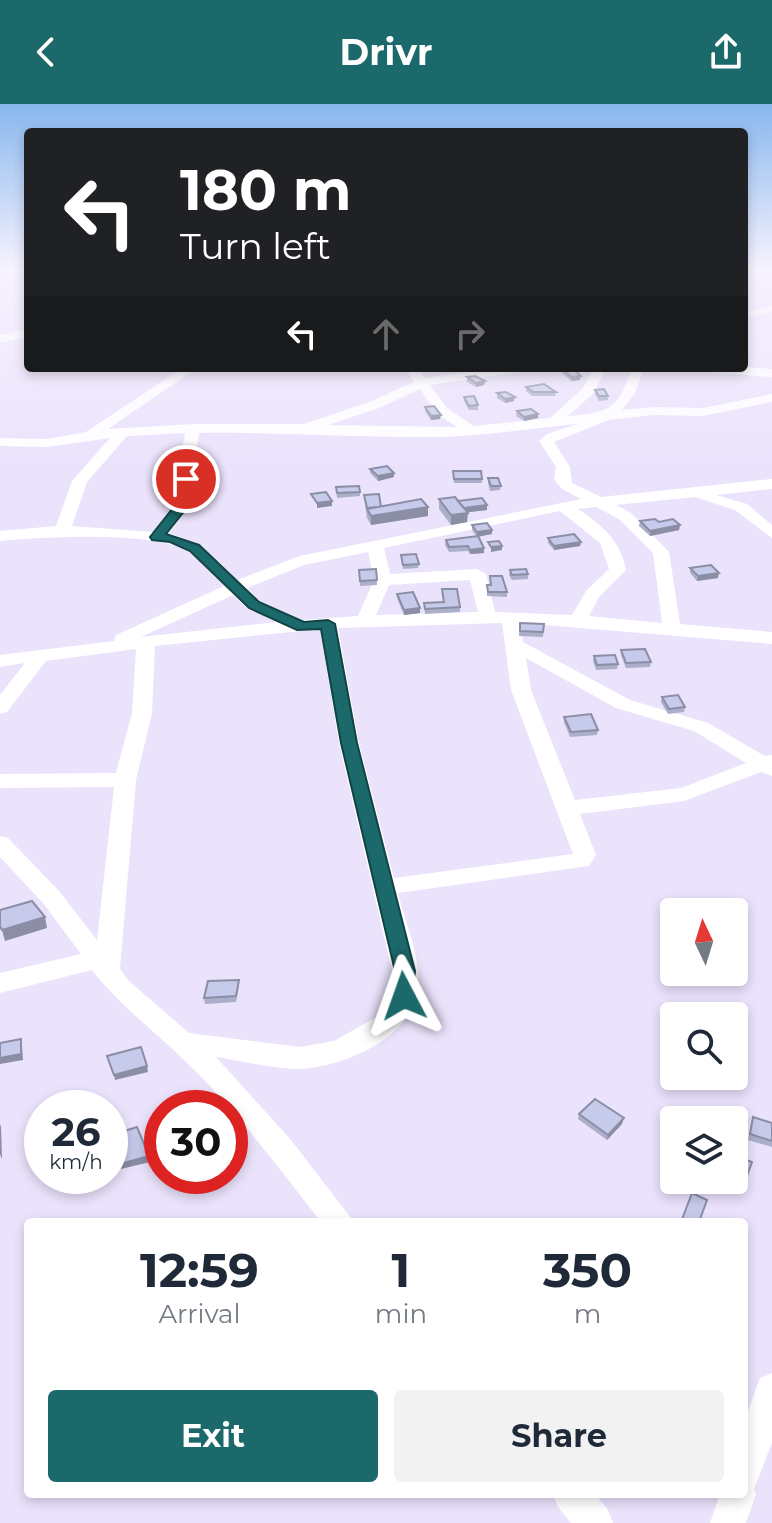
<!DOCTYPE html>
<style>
:root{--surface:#fff;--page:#f2f2f3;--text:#1f2937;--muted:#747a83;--accent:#1c696b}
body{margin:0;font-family:Montserrat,sans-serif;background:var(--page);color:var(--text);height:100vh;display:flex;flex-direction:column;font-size:30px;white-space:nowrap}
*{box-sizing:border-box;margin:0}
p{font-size:26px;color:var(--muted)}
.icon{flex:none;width:44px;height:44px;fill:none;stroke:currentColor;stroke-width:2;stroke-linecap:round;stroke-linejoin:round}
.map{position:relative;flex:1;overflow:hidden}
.panel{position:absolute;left:24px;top:1114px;width:724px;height:280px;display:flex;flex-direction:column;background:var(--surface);border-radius:8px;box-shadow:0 4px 12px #0003}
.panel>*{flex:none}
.guide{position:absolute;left:24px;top:24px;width:724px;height:244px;border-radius:8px;box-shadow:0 4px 12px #0003;background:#202124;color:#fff;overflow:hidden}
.needle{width:52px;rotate:356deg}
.buttons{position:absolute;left:660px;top:794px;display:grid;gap:16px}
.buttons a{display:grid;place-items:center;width:88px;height:88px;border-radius:8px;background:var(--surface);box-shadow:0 4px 12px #0003;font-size:40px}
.speed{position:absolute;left:24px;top:986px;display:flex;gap:16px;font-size:40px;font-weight:700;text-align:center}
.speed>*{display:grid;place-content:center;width:104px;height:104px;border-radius:50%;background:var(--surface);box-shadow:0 4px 12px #0003;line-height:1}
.speed small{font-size:20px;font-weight:400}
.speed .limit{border:12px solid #d22;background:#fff;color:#111}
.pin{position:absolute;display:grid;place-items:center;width:68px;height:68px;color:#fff;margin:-34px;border:4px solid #fff;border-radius:50%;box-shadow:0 2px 8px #0007}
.me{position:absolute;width:88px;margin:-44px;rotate:356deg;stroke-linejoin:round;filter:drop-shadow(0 0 6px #0008)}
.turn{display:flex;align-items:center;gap:28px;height:168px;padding:0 24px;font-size:36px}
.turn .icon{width:104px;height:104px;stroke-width:2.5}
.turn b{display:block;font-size:56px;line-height:68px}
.lanes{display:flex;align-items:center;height:76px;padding:0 24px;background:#0003;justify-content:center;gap:40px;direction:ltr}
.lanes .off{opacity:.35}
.eta{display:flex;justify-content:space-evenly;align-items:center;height:136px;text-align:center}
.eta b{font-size:48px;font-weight:700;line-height:56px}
.primary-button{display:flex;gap:16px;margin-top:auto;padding:16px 24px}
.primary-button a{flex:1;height:92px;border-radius:8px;background:var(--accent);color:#fff;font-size:32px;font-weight:700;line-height:92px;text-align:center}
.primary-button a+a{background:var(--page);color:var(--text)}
header{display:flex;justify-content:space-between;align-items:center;height:104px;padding:0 24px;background:var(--accent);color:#fff;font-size:36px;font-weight:700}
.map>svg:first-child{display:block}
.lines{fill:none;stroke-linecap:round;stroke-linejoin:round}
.street{fill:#fff;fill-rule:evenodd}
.wall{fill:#abafca}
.shaded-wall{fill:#8b8ea4}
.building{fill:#c7cbeb;stroke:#8b8ea4;stroke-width:2}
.route{fill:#1c696b;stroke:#124446;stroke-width:2}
</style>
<header><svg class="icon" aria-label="back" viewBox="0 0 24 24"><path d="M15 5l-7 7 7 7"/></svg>Drivr<svg class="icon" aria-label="share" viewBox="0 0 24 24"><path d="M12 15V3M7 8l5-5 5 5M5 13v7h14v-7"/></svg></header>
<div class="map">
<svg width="772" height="1419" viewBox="0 0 772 1419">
<rect width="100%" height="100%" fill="#ebe2fc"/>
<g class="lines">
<g class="street">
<polygon points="772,202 772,208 744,214 744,208"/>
<polygon points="28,225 28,233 0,239 0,231"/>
<polygon points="744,263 772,265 772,273 706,268 700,264"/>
<path d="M182 264H197L108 325 193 320H304L369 298 414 278 405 264H417L425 274 493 264H527L521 268 430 281 447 304 474 322 550 314 583 284 594 264H606L594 289 568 312C611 308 617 306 632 264H644L635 289 622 306 654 303 703 304 772 290V298L703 312 654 311 609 316 554 338 570 363 572 379 601 393 772 375V385L716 391 747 400 772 421V434L735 406 695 393 616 401 631 409 669 448 680 520 772 528V540L520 519 523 538 630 596 708 619 765 652 772 651V672L761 668 684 697 580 710 596 751 589 762 398 789C405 819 424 859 417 891 407 936 342 963 300 965 273 965 243 957 216 953L291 1036 354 1118H321C278 1063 237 1007 188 960 156 928 120 902 92 866L0 889V869L81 850 43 799 0 753V732L8 734 59 787 97 836 114 683 0 684V670L116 669 132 609 136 545 46 557 7 608 0 610V591L25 559 0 563V551L114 537 116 531 224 482C213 471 201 457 188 448 156 426 40 433 0 437V427L56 422 72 377 110 334 47 343 0 342V334L47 335 86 328ZM420 285 437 310 457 323 328 321 379 304ZM577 320 547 330 539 337 556 363 554 375 562 385 581 395 300 452 237 476 200 441 169 429 188 405 199 329C273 328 346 333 419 333 472 334 525 325 577 320ZM185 329 172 404 153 428 72 422 87 378 127 332ZM596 403 619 415 653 449 662 519 589 512 599 493 626 466C621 437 602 421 578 405ZM560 407 600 439 609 465 586 487 572 511 495 508 486 470 477 465 390 470 384 444ZM368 448 374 476 358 512 302 516 260 497 247 484 304 461ZM470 476 478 508 376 511 389 481ZM233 491 248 505 277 518 141 533ZM502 519 511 586 573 750 394 774 359 639 338 524ZM320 525 339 639 392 867 391 891 380 911 334 937 300 943 189 929 129 877 120 865 136 676 152 609 155 542ZM526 554 616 604 694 627 746 659 681 684 575 696 531 586Z"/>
<polygon points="772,1269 772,1339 754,1385 756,1390 746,1419 710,1419 720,1390 744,1390 744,1318 760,1274"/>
<polygon points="553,1390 595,1390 608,1406 613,1419 571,1419 558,1403"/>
</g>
</g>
<g class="wall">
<polygon points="562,265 580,276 571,277 562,269"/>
<polygon points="467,273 485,277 484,281 476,283 467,278"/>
<polygon points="526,283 556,288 555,292 532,292 526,287"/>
<polygon points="595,286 608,292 608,296 599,297 595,290"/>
<polygon points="497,289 514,297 505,299 497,294"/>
<polygon points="464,293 478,301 478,306 469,306 464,297"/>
<polygon points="425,303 440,315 431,316 425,307"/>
<polygon points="517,307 538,310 538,314 524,317 516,312"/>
<polygon points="370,365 394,369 394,373 378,377 370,369"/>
<polygon points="453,367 482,375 482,379 454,379"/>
<polygon points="488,374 501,382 500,386 490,387 488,379"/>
<polygon points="336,383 360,388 360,392 337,394"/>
<polygon points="364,391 381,403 428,412 371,421 367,414"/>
<polygon points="439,395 458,397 487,406 467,408 467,418 451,421 439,405"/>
<polygon points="640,417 680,421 679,426 650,432 639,422"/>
<polygon points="472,421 492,430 478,432 484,444 484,449 470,450 468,447 449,448 445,441 446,436 476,432 472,426"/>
<polygon points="548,434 581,438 580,442 554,446 548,439"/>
<polygon points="401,451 419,460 418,464 403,465"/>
<polygon points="690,464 718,474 697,477 690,469"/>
<polygon points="376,465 377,481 360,482 359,466"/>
<polygon points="510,466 528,470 528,475 512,476 509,471"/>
<polygon points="490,472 507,488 507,493 487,492 487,481 490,481"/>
<polygon points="442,485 460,503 460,508 425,510 424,499 443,498"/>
<polygon points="397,490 420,504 420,509 404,511 397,494"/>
<polygon points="520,519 544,520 543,533 519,532"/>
<polygon points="621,546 651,558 650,563 626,564 621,551"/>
<polygon points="594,552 618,560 617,565 596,566 593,557"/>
<polygon points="662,593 685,603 684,608 668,610 661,598"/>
<polygon points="564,613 598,626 597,631 570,633 564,618"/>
<polygon points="239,882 236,898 205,900 204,894"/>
<polygon points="579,1010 622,1020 607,1036 578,1015"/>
<polygon points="753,1013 772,1019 772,1043 748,1036"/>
<polygon points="752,1058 741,1088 719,1079 720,1076 734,1076"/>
</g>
<g class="shaded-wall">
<polygon points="581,272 580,276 571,277 571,273"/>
<polygon points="485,277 484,281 476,283 476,279"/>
<polygon points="515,293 514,297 505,299 505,295"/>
<polygon points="538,310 538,314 524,317 524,313"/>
<polygon points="441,311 440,315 431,316 431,312"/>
<polygon points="394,369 394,373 378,377 378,372"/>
<polygon points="332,397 332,402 317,404 317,399"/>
<polygon points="487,401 487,406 461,409 461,404"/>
<polygon points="428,403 428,412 371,421 371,412"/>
<polygon points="468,409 467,418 451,421 451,411"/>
<polygon points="680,421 679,426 650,432 650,427"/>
<polygon points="492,426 492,430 477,433 477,428"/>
<polygon points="581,438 580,442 554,446 554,442"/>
<polygon points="502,442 502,446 491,448 491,443"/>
<polygon points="484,444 484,449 470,450 470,446"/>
<polygon points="719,469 718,474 697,477 698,472"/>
<polygon points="420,504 420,509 404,511 404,506"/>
<polygon points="45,813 47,824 5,837 2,826"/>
<polygon points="21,935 22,941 23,956 0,960 0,954"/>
<polygon points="147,962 148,968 115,976 114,971"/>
<polygon points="624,1014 622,1020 607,1036 608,1031"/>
<polygon points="0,1020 1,1023 2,1055 0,1050"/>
<polygon points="149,1052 150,1058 121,1065 120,1060"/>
</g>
<g class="building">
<polygon points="572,264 581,272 571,273 562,265"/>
<polygon points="475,272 485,277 476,279 467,273"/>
<polygon points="544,280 556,288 533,288 526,283"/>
<polygon points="604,285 608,292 599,292 595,286"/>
<polygon points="506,288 515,293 505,295 497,289"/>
<polygon points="474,292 478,301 469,302 464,293"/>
<polygon points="434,302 441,311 431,312 425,303"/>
<polygon points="531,305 538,310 524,313 517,307"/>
<polygon points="387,362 394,369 378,372 370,365"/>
<polygon points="453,367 481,367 482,375 454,375"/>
<polygon points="488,374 498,374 501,382 491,382"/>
<polygon points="359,382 360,388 337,389 336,383"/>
<polygon points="326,388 332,397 317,399 311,390"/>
<polygon points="379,390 381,403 367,404 364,391"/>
<polygon points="455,393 468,409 451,411 439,395"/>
<polygon points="482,394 487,401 464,404 458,397"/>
<polygon points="421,395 428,403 371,412 367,405"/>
<polygon points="655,415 659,418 673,415 680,421 650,427 640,417"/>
<polygon points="487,419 492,426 477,428 472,421"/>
<polygon points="574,430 581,438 554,442 548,434"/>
<polygon points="478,432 484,444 470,446 468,442 449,443 446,436"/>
<polygon points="499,437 502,442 491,443 488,438"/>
<polygon points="416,450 419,460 403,461 401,451"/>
<polygon points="711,461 719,469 698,472 690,464"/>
<polygon points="376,465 377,476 360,477 359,466"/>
<polygon points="526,465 528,470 512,471 510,466"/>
<polygon points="490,472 502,472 507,488 488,488 487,481 491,481"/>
<polygon points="442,485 457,485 460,503 425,505 424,499 444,498"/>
<polygon points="413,488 420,504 404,506 397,490"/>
<polygon points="520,519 544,520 543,528 520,527"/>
<polygon points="645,545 651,558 626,559 621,546"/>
<polygon points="615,551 618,560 597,561 594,552"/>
<polygon points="678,591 685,603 669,605 662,593"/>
<polygon points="591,610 598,626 571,628 564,613"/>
<polygon points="32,797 45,813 2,826 0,822 0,806"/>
<polygon points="239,876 236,892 204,894 208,877"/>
<polygon points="21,935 21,950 0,954 0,939"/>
<polygon points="141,943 147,962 114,971 107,952"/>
<polygon points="595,995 624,1014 608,1031 579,1010"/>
<polygon points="753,1013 772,1019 772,1037 750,1030"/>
<polygon points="137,1023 149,1052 120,1060 112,1031"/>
<polygon points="734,1051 752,1058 743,1083 726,1076 734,1076"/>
<polygon points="692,1089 707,1096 699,1118 681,1118"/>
</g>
<linearGradient id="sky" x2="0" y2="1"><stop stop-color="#88b7ee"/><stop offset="0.45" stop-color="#f6f2fe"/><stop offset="1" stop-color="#f6f2fe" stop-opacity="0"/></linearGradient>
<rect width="772" height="365" fill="url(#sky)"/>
<polygon class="route" points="186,371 193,375 186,405 166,430 199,441 259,498 304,518 328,516 335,520 357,639 415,867 412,898 396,898 393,892 395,867 341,639 321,525 297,526 249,504 190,447 170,438 152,436 150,433 173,404 180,375"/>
</svg>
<div class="buttons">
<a><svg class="needle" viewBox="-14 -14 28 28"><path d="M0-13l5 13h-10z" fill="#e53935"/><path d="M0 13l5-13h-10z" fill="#747a83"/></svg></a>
<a><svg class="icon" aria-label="search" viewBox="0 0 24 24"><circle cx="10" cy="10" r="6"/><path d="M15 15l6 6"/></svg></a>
<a><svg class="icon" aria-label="layers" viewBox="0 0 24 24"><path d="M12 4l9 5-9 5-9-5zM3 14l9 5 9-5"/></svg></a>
</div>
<div class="speed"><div>26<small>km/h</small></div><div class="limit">30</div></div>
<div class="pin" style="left:186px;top:375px;background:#d93025"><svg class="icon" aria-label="arrive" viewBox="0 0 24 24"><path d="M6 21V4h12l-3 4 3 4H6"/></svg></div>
<svg class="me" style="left:404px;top:892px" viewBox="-20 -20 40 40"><path d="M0-17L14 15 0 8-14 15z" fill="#1c696b" stroke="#fff" stroke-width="4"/></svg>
<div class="guide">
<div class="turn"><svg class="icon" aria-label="left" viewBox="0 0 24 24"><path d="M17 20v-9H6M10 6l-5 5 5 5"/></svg><div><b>180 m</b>Turn left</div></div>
<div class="lanes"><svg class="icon" aria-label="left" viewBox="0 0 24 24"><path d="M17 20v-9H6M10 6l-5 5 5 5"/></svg><svg class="icon off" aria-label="ahead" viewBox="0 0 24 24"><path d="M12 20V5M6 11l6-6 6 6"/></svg><svg class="icon off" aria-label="right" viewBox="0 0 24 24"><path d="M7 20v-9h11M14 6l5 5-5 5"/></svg></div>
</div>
<section class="panel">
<div class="eta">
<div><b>12:59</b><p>Arrival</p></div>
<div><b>1</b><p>min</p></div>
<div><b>350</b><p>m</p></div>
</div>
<div class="primary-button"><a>Exit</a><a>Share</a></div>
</section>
</div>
